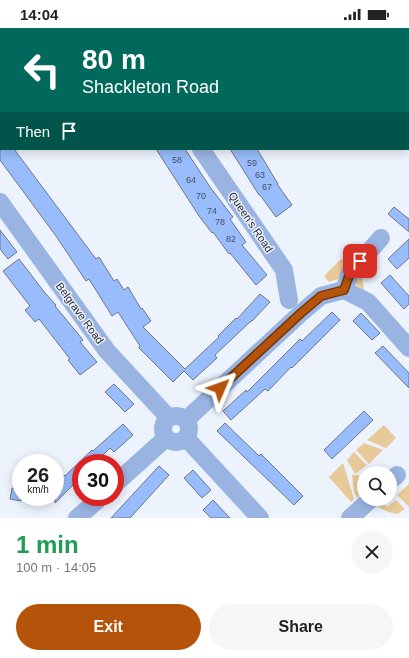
<!DOCTYPE html>
<meta charset="utf-8">
<style>
:root{--surface:#fff;--page:#f6f6f6;--text:#222;--muted:#767676;--accent:#b45309}
body{margin:0;font-family:Helvetica,sans-serif;background:var(--page);color:var(--text);height:100vh;display:flex;flex-direction:column;font-size:15px;white-space:nowrap}
*{box-sizing:border-box;margin:0}
p{font-size:13px;color:var(--muted)}
.icon{flex:none;width:22px;height:22px;fill:none;stroke:currentColor;stroke-width:2;stroke-linecap:round;stroke-linejoin:round}
.map{position:relative;height:490px;overflow:hidden}
.drawer{display:flex;flex-direction:column;background:var(--surface);flex:1}
.drawer>*{flex:none}
.guide{position:absolute;left:0px;top:0px;width:409px;height:122px;box-shadow:0 2px 10px #0003;background:#00695c;color:#fff;overflow:hidden}
.fabs{position:absolute;left:357px;top:438px;display:grid;gap:8px}
.fabs a{display:grid;place-items:center;width:40px;height:40px;border-radius:50%;background:var(--surface);box-shadow:0 2px 10px #0003;font-size:20px}
.speed{position:absolute;left:12px;top:426px;display:flex;gap:8px;font-size:20px;font-weight:700;text-align:center}
.speed>*{display:grid;place-content:center;width:52px;height:52px;border-radius:50%;background:var(--surface);box-shadow:0 2px 10px #0003;line-height:1}
.speed small{font-size:10px;font-weight:400}
.speed .limit{border:6px solid #d22;background:#fff;color:#111}
.pin{position:absolute;display:grid;place-items:center;width:34px;height:34px;color:#fff;margin:-17px;border-radius:8px;box-shadow:0 2px 6px #0006}
.me{position:absolute;width:44px;margin:-22px;rotate:47deg;stroke-linejoin:round;filter:drop-shadow(0 0 3px #0008)}
.turn{display:flex;align-items:center;gap:14px;height:84px;padding:0 16px;font-size:18px}
.turn .icon{width:52px;height:52px;stroke-width:2.5}
.turn b{display:block;font-size:28px;line-height:34px}
.then{display:flex;align-items:center;height:38px;padding:0 16px;background:#0003;gap:8px;font-size:15px}
.round{display:grid;place-items:center;flex:none;width:42px;height:42px;border-radius:21px;background:var(--page)}
.headline{display:flex;align-items:center;justify-content:space-between;height:68px;padding:0 16px}
h1{font-size:24px;font-weight:800;line-height:30px;color:#1e9e55}
.action{display:flex;gap:8px;margin-top:auto;padding:8px 16px}
.action a{flex:1;height:46px;border-radius:24px;background:var(--accent);color:#fff;font-size:16px;font-weight:800;line-height:46px;text-align:center}
.action a+a{background:var(--page);color:var(--text)}
.status{display:flex;justify-content:space-between;align-items:center;height:28px;padding:0 20px;background:var(--surface);direction:ltr}
.status svg{height:11px;fill:currentColor}
.map>svg:first-child{display:block}
.green{fill:#e8ca98}
.building{fill:#98bcfc;stroke:#6f7786}
.lines{fill:none;stroke-linecap:round;stroke-linejoin:round}
.minor{stroke:#9ab4e2;stroke-width:18}
.route-casing{stroke:#753606;stroke-width:10}
.route{stroke:#b45309;stroke-width:7}
.labels{text-anchor:middle;dominant-baseline:central;stroke-width:3;stroke-linejoin:round;paint-order:stroke}
.number-label{font-size:9px;fill:#455064}
.street-label{font-size:11px;fill:#292c32;stroke:#edf3fd}
</style>
<div class="status"><b>14:04</b><svg viewBox="0 0 49 12"><path d="M0 12V9h3v3zM5 12V6h3v6zM10 12V3h3v9zM15 12V0h3v12zM26 1h20v11H26zM47 4h2v5h-2z"/></svg></div>
<div class="map">
<svg width="409" height="490" viewBox="0 0 409 490">
<rect width="100%" height="100%" fill="#edf3fd"/>
<g class="green">
<polygon points="341,231 347,235 338,251 329,254 324,248"/>
<polygon points="363,240 362,247 364,262 349,252"/>
<polygon points="384,397 396,410 386,420 367,412"/>
<polygon points="364,415 383,422 369,436 356,422"/>
<polygon points="354,424 367,437 355,446 347,432"/>
<polygon points="343,435 354,471 351,474 329,449"/>
<path d="M352 447H358C362 452 364 456 364 463L357 470 354 464Z"/>
<polygon points="409,456 409,479 397,467"/>
<polygon points="377,471 387,479 396,472 405,481 397,486 388,484 367,473"/>
</g>
<g class="building">
<polygon points="0,121 14,121 96,231 99,229 114,253 117,251 124,262 128,259 141,281 142,280 151,293 143,299 185,341 219,309 218,308 236,290 237,291 260,266 270,274 252,293 251,293 215,327 217,330 193,352 184,343 173,354 139,320 140,318 118,284 112,288 89,251 86,253 56,208 0,132"/>
<polygon points="156,121 185,121 210,159 233,189 230,191 246,214 242,217 267,247 256,257 230,225 229,226 213,204 212,205 199,188"/>
<polygon points="230,121 257,121 278,156 277,156 292,177 276,189 260,167 259,167"/>
<polygon points="394,179 409,191 409,204 388,186"/>
<polygon points="0,202 17,224 8,231 0,221"/>
<polygon points="409,211 409,230 397,241 388,231"/>
<polygon points="19,231 45,265 56,277 55,278 83,312 80,314 97,334 80,347 68,332 70,331 39,291 35,294 25,282 30,278 3,243"/>
<polygon points="390,247 409,268 409,276 404,281 381,255"/>
<polygon points="332,284 340,292 292,340 291,339 268,363 265,361 231,392 223,383 246,362 247,364 300,311 302,313"/>
<polygon points="361,285 380,305 372,312 353,293"/>
<polygon points="383,318 409,345 409,360 375,325"/>
<polygon points="114,356 134,376 125,384 105,364"/>
<polygon points="364,383 373,392 332,431 324,422"/>
<polygon points="225,395 259,428 261,426 303,468 294,477 217,403"/>
<polygon points="123,396 133,407 114,424 110,420 95,435 81,435 81,449 55,475 55,455 64,447 65,448 92,422 93,423"/>
<polygon points="159,438 169,447 130,490 111,490"/>
<polygon points="193,442 211,462 202,470 184,450"/>
<polygon points="12,460 21,462 21,473 10,471"/>
<polygon points="213,472 230,490 211,490 203,482"/>
</g>
<g class="lines">
<g class="minor">
<polyline points="3,0 4,1"/>
<polyline points="122,0 123,1"/>
<polyline points="385,0 386,1"/>
<polyline points="334,1 335,0"/>
<polyline points="408,27 409,27"/>
<polyline points="201,121 284,242 289,272"/>
<polyline points="0,174 107,323 168,389"/>
<polyline points="344,262 368,274 409,320"/>
<polyline points="344,262 350,245 381,210"/>
<circle cx="176" cy="401" r="13"/>
<polyline points="186,392 301,285 321,268 344,262"/>
<polyline points="186,410 260,490"/>
<polyline points="390,453 397,447"/>
<polyline points="115,456 166,410"/>
<polyline points="77,490 101,469"/>
<polyline points="350,490 371,471"/>
</g>
</g>
<g class="lines">
<defs>
<polyline id="route" points="220,360 301,285 321,268 344,262 350,245 360,233"/>
</defs>
<use href="#route" class="route-casing"/>
<use href="#route" class="route"/>
</g>
<g class="labels">
<g class="number-label">
<text x="177" y="132">58</text>
<text x="252" y="135">59</text>
<text x="260" y="147">63</text>
<text x="191" y="152">64</text>
<text x="267" y="159">67</text>
<text x="201" y="168">70</text>
<text x="212" y="183">74</text>
<text x="220" y="194">78</text>
<text x="231" y="211">82</text>
</g>
<g class="street-label">
<text transform="translate(251 194) rotate(56)">Queen's Road</text>
<text transform="translate(80 285) rotate(54)">Belgrave Road</text>
</g>
</g>
</svg>
<div class="fabs">
<a><svg class="icon" aria-label="search" viewBox="0 0 24 24"><circle cx="10" cy="10" r="6"/><path d="M15 15l6 6"/></svg></a>
</div>
<div class="speed"><div>26<small>km/h</small></div><div class="limit">30</div></div>
<div class="pin" style="left:360px;top:233px;background:#d93025"><svg class="icon" aria-label="arrive" viewBox="0 0 24 24"><path d="M6 21V4h12l-3 4 3 4H6"/></svg></div>
<svg class="me" style="left:220px;top:360px" viewBox="-20 -20 40 40"><path d="M0-17L14 15 0 8-14 15z" fill="#b45309" stroke="#fff" stroke-width="4"/></svg>
<div class="guide">
<div class="turn"><svg class="icon" aria-label="left" viewBox="0 0 24 24"><path d="M17 20v-9H6M10 6l-5 5 5 5"/></svg><div><b>80 m</b>Shackleton Road</div></div>
<div class="then">Then<svg class="icon" aria-label="arrive" viewBox="0 0 24 24"><path d="M6 21V4h12l-3 4 3 4H6"/></svg></div>
</div>
</div>
<section class="drawer">
<div class="headline"><div><h1>1 min</h1><p>100 m · 14:05</p></div><a class="round"><svg class="icon" aria-label="close" viewBox="0 0 24 24"><path d="M6 6l12 12M18 6L6 18"/></svg></a></div>
<div class="action"><a>Exit</a><a>Share</a></div>
</section>
